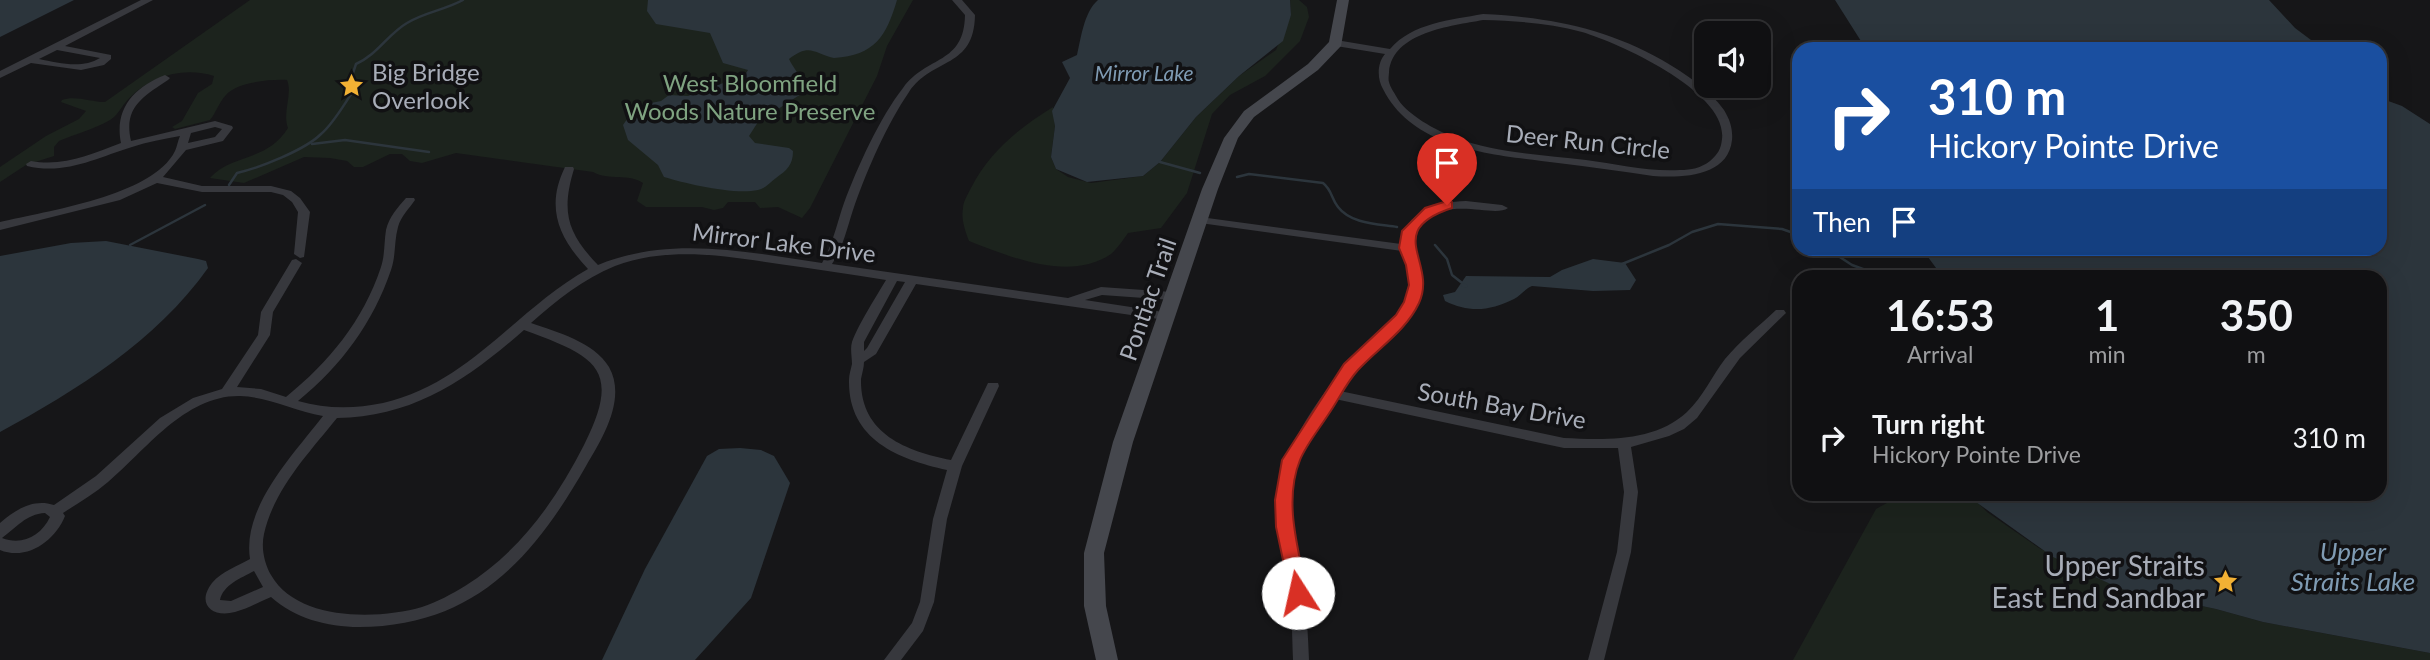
<!DOCTYPE html>
<style>
:root{--surface:#101012;--page:#1e1e20;--text:#f1f3f6;--muted:#9c9d9f;--line:#303032}
body{margin:0;font-family:Lato,sans-serif;background:var(--page);color:var(--text);height:100vh;display:flex;flex-direction:column;font-size:26px;white-space:nowrap}
*{box-sizing:border-box;margin:0}
p{font-size:23px;color:var(--muted)}
.icon{flex:none;width:38px;height:38px;fill:none;stroke:currentColor;stroke-width:2;stroke-linecap:round;stroke-linejoin:round}
.map{position:relative;flex:1;overflow:hidden}
.sheet{position:absolute;left:1792px;top:270px;width:595px;height:231px;display:flex;flex-direction:column;background:var(--surface);border-radius:21px;box-shadow:0 7px 28px #0002,0 0 0 2px var(--line)}
.sheet>*{flex:none}
.banner{position:absolute;left:1792px;top:42px;width:595px;height:214px;border-radius:21px;box-shadow:0 7px 28px #0002,0 0 0 2px var(--line);background:#1a4fa0;color:#fff;overflow:hidden}
.buttons{position:absolute;left:1694px;top:21px;display:grid;gap:14px}
.buttons a{display:grid;place-items:center;width:77px;height:77px;border-radius:14px;background:var(--surface);box-shadow:0 7px 28px #0002,0 0 0 2px var(--line);font-size:35px}
.pin{position:absolute;display:grid;place-items:center;width:60px;height:60px;color:#fff;margin:-72px -30px;border-radius:50% 50% 50% 0;rotate:-45deg;box-shadow:0 0 7px #0007}
.pin .icon{rotate:45deg}
.me{position:absolute;width:77px;margin:-38px;rotate:350deg;stroke-linejoin:round;filter:drop-shadow(0 0 5px #0008)}
.turn{display:flex;align-items:center;gap:24px;height:147px;padding:0 21px;font-size:32px}
.turn .icon{width:91px;height:91px;stroke-width:2.5}
.turn b{display:block;font-size:49px;line-height:60px}
.then{display:flex;align-items:center;height:66px;padding:0 21px;background:#0003;gap:14px;font-size:26px}
.eta{display:flex;justify-content:space-evenly;align-items:center;height:119px;text-align:center}
.eta b{font-size:42px;font-weight:700;line-height:49px}
ul{padding:0;list-style:none}
li{display:flex;align-items:center;gap:21px;height:98px;padding:0 21px}
li div{flex:1}
li b{display:block;font-size:26px}
li em{font-style:normal}
.map>svg:first-child{display:block}
.green{fill:#1c231d}
.water{fill:#2c353c}
.lines{fill:none;stroke-linecap:round;stroke-linejoin:round}
.stream-far1{stroke:#2c353c;stroke-width:2.5}
.stream{stroke:#2c353c;stroke-width:3.5}
.street{fill:#37383d;fill-rule:evenodd}
.secondary{fill:#45474d;fill-rule:evenodd}
.route{fill:#d93025;stroke:#8d1f18;stroke-width:2}
.labels{text-anchor:middle;dominant-baseline:central;stroke-width:7;stroke-linejoin:round;paint-order:stroke}
.far-water-label{font-size:21px;font-style:italic;fill:#7f9bb3;stroke:#111113}
.poi-label{font-size:24px;fill:#a8adb8;stroke:#111113;text-anchor:start}
.park-label{font-size:24px;fill:#7fa381;stroke:#111113}
.street-label{font-size:24px;fill:#a8adb8;stroke:#111113}
.water-label{font-size:26px;font-style:italic;fill:#7f9bb3;stroke:#111113}
.near-poi-label{font-size:28px;fill:#a8adb8;stroke:#111113;text-anchor:end}
</style>
<div class="map">
<svg width="2430" height="660" viewBox="0 0 2430 660">
<rect width="100%" height="100%" fill="#161618"/>
<g class="green">
<path d="M250 0H913L887 46 877 76 810 208 802 218 778 207 760 208 755 202H728L723 208 714 210 702 207H646L637 201 643 183C628 173 609 181 593 172L456 153 422 163 410 161 402 154H390L363 167H354L347 161 330 158 304 157 244 183 210 178C231 154 267 162 288 128 282 112 293 94 287 80 271 79 237 82 226 95 219 102 216 113 210 120L175 129 172 127 182 121 198 93 212 84 214 76C182 66 147 77 125 103 120 109 117 116 110 120 95 129 75 134 59 141L54 147V156L26 165 0 182V167L46 136 79 119 86 111 61 102 62 100C75 95 91 102 105 102Z"/>
<path d="M1290 0H1299L1307 7 1309 17 1300 41 1265 76 1230 95 1212 114 1187 193 1161 228 1128 233C1123 240 1117 249 1111 254 1070 282 1010 257 969 241 965 230 961 220 963 208 963 202 968 194 971 188 989 152 1019 128 1053 107L1055 126 1051 157 1056 169 1068 177 1091 183 1143 176 1160 162 1196 117 1239 76 1276 50 1291 15Z"/>
<polygon points="1903,494 1969,494 1987,512 2039,548 2121,589 2216,609 2263,622 2430,653 2430,660 1793,660 1876,509"/>
</g>
<g class="water">
<polygon points="0,0 74,0 0,37"/>
<path d="M648 0H897C886 37 875 55 834 58 815 54 810 42 789 59 794 70 805 78 801 94L758 122 749 136 755 143 789 148 793 151C793 165 787 170 776 178 770 182 765 189 758 190 734 195 687 184 664 177L658 165 628 140 623 125 636 106 661 101 669 95 688 96 745 75 748 70 723 63 710 33 656 24 647 11Z"/>
<path d="M1098 0H1290L1291 15 1283 41 1239 76 1196 117 1160 162 1143 176 1087 182 1056 169 1051 157 1055 126 1052 111 1070 78 1062 62 1077 55C1081 38 1084 12 1098 0Z"/>
<polygon points="1835,0 2269,0 2295,28 2323,49 1866,49"/>
<polygon points="2380,98 2402,106 2430,124 2430,653 2263,622 2216,609 2121,589 2053,557 1976,502 1969,494 2380,494 2380,276 1942,276 1922,249 2380,248"/>
<path d="M106 241 198 259 206 261 208 268C156 341 77 390 0 432V256L71 243Z"/>
<path d="M1593 259 1625 263 1636 280 1630 290 1593 291 1532 286C1525 289 1521 295 1514 299 1490 311 1469 313 1445 301L1443 295 1455 292 1466 276 1550 277 1562 270Z"/>
<polygon points="740,448 761,450 774,456 790,483 751,598 695,660 602,660 645,569 707,456 719,449"/>
</g>
<g class="lines">
<g class="stream-far1">
<polyline points="312,144 345,140 429,152"/>
<polyline points="1160,162 1200,173"/>
<path d="M1237 177 1249 174 1323 183C1332 190 1331 198 1338 207 1351 224 1378 224 1397 227"/>
<path d="M229 185 237 173C259 168 305 150 321 134 334 123 344 104 354 90L352 76 356 64C377 55 388 34 407 23 425 12 445 10 463 0"/>
<polyline points="130,245 205,205"/>
<polyline points="1435,245 1447,259 1452,275 1466,286"/>
<polyline points="1826,248 1852,265 1882,276"/>
<polyline points="1622,264 1669,245 1692,232 1718,224 1782,229 1799,235"/>
</g>
<polyline class="stream" points="1463,285 1466,286"/>
<g class="street">
<path d="M141 0H153L65 46 111 55V59L104 65 81 70 31 63 0 78V71ZM57 50 100 58C82 69 59 63 39 59Z"/>
<path d="M952 0H962L975 15C974 69 933 57 909 92 887 124 868 168 855 204 848 224 844 246 832 264L1068 298 1101 287 1172 292 1178 296 1172 300 1102 295 1085 300 1170 313 1172 316 1170 319 1166 320 916 284 876 354 864 362C864 368 862 373 861 379 860 434 906 451 951 460L988 383H998L999 386 962 466 947 519 934 602 923 631 901 660H884L912 623 920 602 933 519 947 470C897 459 848 439 849 380 849 374 851 369 852 364 852 357 850 349 852 342 858 325 876 297 886 280 850 274 815 269 779 264 726 256 668 246 615 266 583 279 557 300 531 323 557 332 594 342 609 367 627 399 602 439 586 466 533 559 474 626 359 627 327 627 294 618 271 597 259 602 247 609 235 612 212 618 196 604 212 583 222 571 238 566 250 559 242 507 293 455 323 416 295 411 269 397 240 396 185 395 146 450 108 482 94 494 78 503 63 513L65 516C55 541 27 561 0 550V523C15 510 33 498 54 505L96 476 160 418 193 398 222 389 258 335 261 312 292 260 296 259 302 263 273 312 270 335 237 387 261 389 286 397C329 362 363 321 381 267 385 255 384 242 386 230 389 217 398 207 406 198H414L415 200C409 209 401 216 398 227 394 241 396 256 391 270 373 323 341 366 298 401 326 409 354 409 383 403 470 383 515 310 588 269 559 238 545 208 565 167H573L574 169C561 212 567 233 598 265 670 235 747 252 822 263 833 244 837 223 844 203 857 168 880 117 903 88 927 55 964 65 965 15ZM897 281 905 282 867 348 864 351V342ZM524 330C595 356 623 368 584 445 555 502 519 552 465 586 452 594 437 602 422 607 377 620 297 621 271 575 264 563 261 547 264 534 274 489 309 453 337 418 414 417 468 379 524 330ZM45 513 50 517C41 536 22 546 2 538 16 528 26 514 45 513ZM254 571 263 587 231 601 220 600C223 585 241 578 254 571Z"/>
<path d="M1483 14C1547 17 1606 28 1662 60 1684 73 1709 89 1724 110 1730 120 1733 129 1732 140 1728 177 1682 178 1653 176 1622 171 1590 167 1558 163 1497 155 1414 151 1383 89 1377 79 1377 63 1385 54L1336 46 1331 43 1336 40 1390 49C1412 23 1451 20 1483 14ZM1483 20C1516 21 1550 23 1582 32 1619 43 1728 92 1722 139 1721 149 1718 154 1710 161 1701 168 1691 170 1680 170 1649 172 1616 164 1586 160 1542 155 1497 153 1456 138 1437 131 1405 114 1396 96 1394 92 1390 87 1389 82 1388 80 1389 74 1389 72 1393 32 1451 26 1483 20Z"/>
<path d="M165 75 170 78 168 80C144 96 123 107 131 141L215 121 232 126 233 128 223 141 186 150 163 177 202 186H271L291 191 300 198 310 212 304 257 300 258 294 254 298 212 292 202 283 195 271 192H202L157 183 120 200 0 230V222C46 211 153 196 175 151 177 147 178 140 180 136 164 139 147 142 132 147 96 158 66 175 27 166L26 164 31 161C64 167 91 154 121 143 114 109 134 87 165 75ZM215 127 222 129 215 137 188 143 191 133Z"/>
<path d="M1466 201 1502 205 1508 208C1494 218 1453 197 1425 220 1398 242 1427 269 1420 296 1412 324 1384 343 1365 362 1356 371 1348 381 1340 391L1564 438C1605 440 1655 442 1687 412 1703 397 1712 376 1725 359 1740 341 1759 326 1776 310H1784L1786 313 1740 358 1697 418 1684 429 1669 436 1631 447 1638 492 1631 552 1604 660H1588L1617 552 1624 492 1618 448H1564L1335 399C1319 420 1303 443 1295 469 1283 509 1299 551 1304 590 1307 614 1308 637 1309 660H1293C1292 633 1292 606 1288 580 1280 526 1266 491 1295 440 1309 413 1327 387 1347 365 1366 344 1398 326 1407 298 1413 282 1406 266 1402 251L1200 223 1194 220 1200 217 1401 244C1405 211 1437 202 1466 201Z"/>
</g>
<polygon class="secondary" points="1337,0 1349,0 1341,46 1318,70 1254,117 1238,138 1218,189 1133,442 1104,553 1106,606 1118,660 1096,660 1084,606 1084,553 1113,442 1202,189 1224,138 1244,111 1308,64 1329,42"/>
</g>
<path class="route" d="M1447 201 1452 202V208C1382 231 1438 262 1419 303 1406 331 1378 348 1358 370 1346 383 1338 401 1328 415 1319 429 1306 445 1300 460 1283 502 1299 551 1307 593L1304 598 1298 601 1291 598 1276 527 1275 500 1282 460 1344 364 1396 315 1404 302 1409 285 1406 265 1399 248 1402 231 1425 208Z"/>
<defs>
<symbol id="sight-bare" viewBox="-9 -9 18 18"><path d="M0-6L1.8-2.2L6-1.7L2.9 1.2L3.7 5.4L0 3.3L-3.7 5.4L-2.9 1.2L-6-1.7L-1.8-2.2Z" fill="#f2b134" stroke="#111113" stroke-width="2.5" paint-order="stroke"/></symbol>
</defs>
<g fill-rule="evenodd">
<use href="#sight-bare" x="334" y="68" width="35" height="35"/>
<use href="#sight-bare" x="2208" y="564" width="35" height="35"/>
</g>
<g class="labels">
<g class="far-water-label">
<text x="1144" y="72">Mirror Lake</text>
</g>
<g class="poi-label">
<text x="372" y="71">Big Bridge<tspan x="372" dy="28">Overlook</tspan></text>
</g>
<g class="park-label">
<text x="750" y="82">West Bloomfield<tspan x="750" dy="28">Woods Nature Preserve</tspan></text>
</g>
<g class="street-label">
<text transform="translate(1588 141) rotate(6)">Deer Run Circle</text>
<text transform="translate(784 242) rotate(7)">Mirror Lake Drive</text>
<text transform="translate(1147 299) rotate(-71)">Pontiac Trail</text>
<text transform="translate(1502 405) rotate(10)">South Bay Drive</text>
</g>
<g class="water-label">
<text x="2353" y="551">Upper<tspan x="2353" dy="30">Straits Lake</tspan></text>
</g>
<g class="near-poi-label">
<text x="2205" y="565">Upper Straits<tspan x="2205" dy="32">East End Sandbar</tspan></text>
</g>
</g>
</svg>
<div class="buttons">
<a><svg class="icon" aria-label="sound" viewBox="0 0 24 24"><path d="M4 9h4l5-4v14l-5-4H4zM17 9q2 3 0 6"/></svg></a>
</div>
<div class="pin" style="left:1447px;top:205px;background:#d93025"><svg class="icon" aria-label="arrive" viewBox="0 0 24 24"><path d="M6 21V4h12l-3 4 3 4H6"/></svg></div>
<svg class="me" style="left:1298px;top:593px" viewBox="-20 -20 40 40"><circle r="19" fill="#fff"/><path d="M0-13L10 11 0 6-10 11z" fill="#d93025"/></svg>
<div class="banner">
<div class="turn"><svg class="icon" aria-label="right" viewBox="0 0 24 24"><path d="M7 20v-9h11M14 6l5 5-5 5"/></svg><div><b>310 m</b>Hickory Pointe Drive</div></div>
<div class="then">Then<svg class="icon" aria-label="arrive" viewBox="0 0 24 24"><path d="M6 21V4h12l-3 4 3 4H6"/></svg></div>
</div>
<section class="sheet">
<div class="eta">
<div><b>16:53</b><p>Arrival</p></div>
<div><b>1</b><p>min</p></div>
<div><b>350</b><p>m</p></div>
</div>
<ul>
<li><svg class="icon" aria-label="right" viewBox="0 0 24 24"><path d="M7 20v-9h11M14 6l5 5-5 5"/></svg><div><b>Turn right</b><p>Hickory Pointe Drive</p></div><em>310 m</em></li>
</ul>
</section>
</div>
